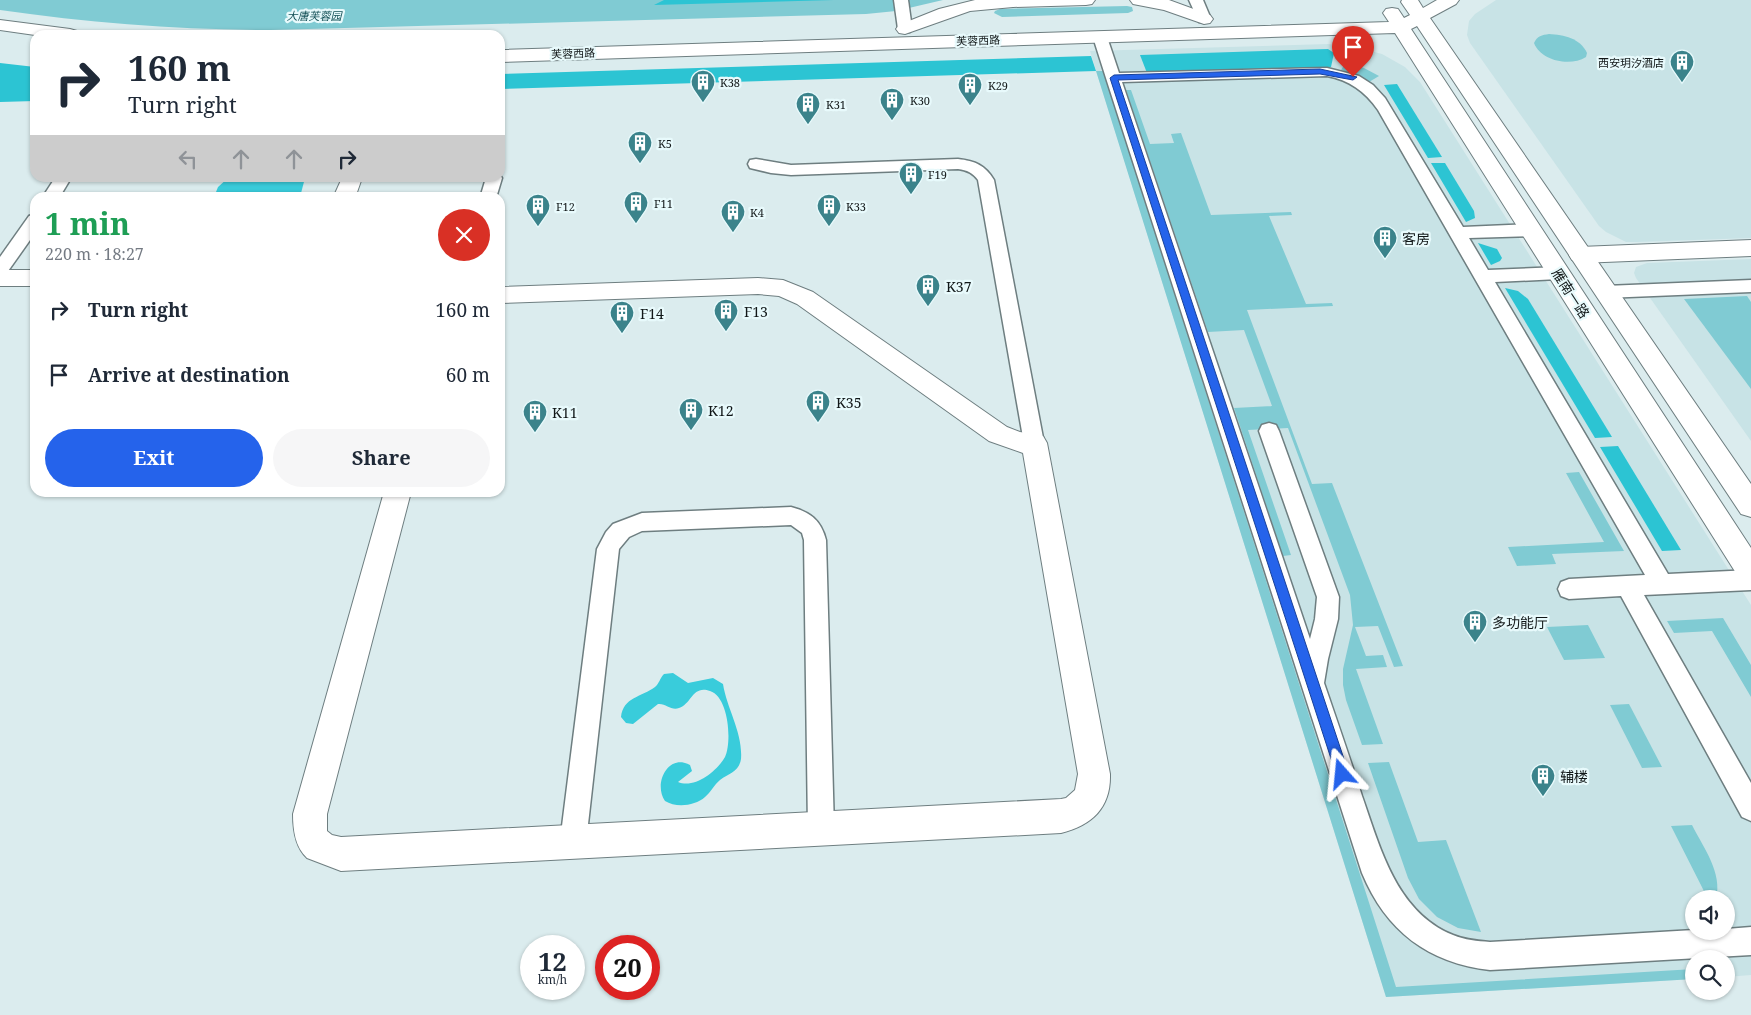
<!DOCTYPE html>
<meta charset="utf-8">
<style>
:root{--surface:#fff;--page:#f6f6f7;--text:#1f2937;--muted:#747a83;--accent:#2563eb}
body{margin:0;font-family:"Noto Serif","Noto Sans SC",serif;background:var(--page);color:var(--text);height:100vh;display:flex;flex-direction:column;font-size:19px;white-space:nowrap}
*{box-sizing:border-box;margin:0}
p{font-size:16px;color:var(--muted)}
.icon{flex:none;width:28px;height:28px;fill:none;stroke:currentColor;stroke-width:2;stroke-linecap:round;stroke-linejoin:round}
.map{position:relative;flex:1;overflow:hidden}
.drawer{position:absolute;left:30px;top:192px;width:475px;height:305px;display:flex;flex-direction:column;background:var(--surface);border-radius:15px;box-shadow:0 1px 4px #0004}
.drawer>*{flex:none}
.hud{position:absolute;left:30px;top:30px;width:475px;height:152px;border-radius:15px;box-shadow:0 1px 4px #0004;background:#fff;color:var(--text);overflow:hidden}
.fabs{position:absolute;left:1685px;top:890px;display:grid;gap:10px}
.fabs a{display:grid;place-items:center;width:50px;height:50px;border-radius:50%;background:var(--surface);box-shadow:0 1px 4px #0004;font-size:25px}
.speed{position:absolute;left:520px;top:935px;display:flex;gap:10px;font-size:25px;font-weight:700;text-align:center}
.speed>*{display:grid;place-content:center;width:65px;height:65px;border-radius:50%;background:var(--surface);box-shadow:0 1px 4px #0004;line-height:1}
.speed small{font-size:12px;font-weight:400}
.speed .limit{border:8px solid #d22;background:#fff;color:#111}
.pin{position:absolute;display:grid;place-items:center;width:42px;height:42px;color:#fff;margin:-51px -21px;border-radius:50% 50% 50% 0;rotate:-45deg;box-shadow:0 0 5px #0007}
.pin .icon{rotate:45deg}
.me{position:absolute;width:55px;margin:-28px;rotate:342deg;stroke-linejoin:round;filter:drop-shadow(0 0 4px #0008)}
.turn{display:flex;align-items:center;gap:18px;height:105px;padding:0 15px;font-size:22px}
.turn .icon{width:65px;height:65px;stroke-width:2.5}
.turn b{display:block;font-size:35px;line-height:42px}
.lanes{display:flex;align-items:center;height:48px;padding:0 15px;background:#0003;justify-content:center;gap:25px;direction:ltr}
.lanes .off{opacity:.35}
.round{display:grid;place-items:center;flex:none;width:52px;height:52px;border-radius:26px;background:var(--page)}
.head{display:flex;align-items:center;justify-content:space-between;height:85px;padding:0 15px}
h1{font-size:30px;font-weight:700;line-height:38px;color:#1e9e55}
.cta{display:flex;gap:10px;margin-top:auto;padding:10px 15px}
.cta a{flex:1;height:58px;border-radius:30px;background:var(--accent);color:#fff;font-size:20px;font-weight:700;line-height:58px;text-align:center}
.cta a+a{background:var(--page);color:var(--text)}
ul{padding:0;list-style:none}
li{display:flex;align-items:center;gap:15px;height:65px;padding:0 15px}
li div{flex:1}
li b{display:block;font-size:19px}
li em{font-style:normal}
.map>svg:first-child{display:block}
.built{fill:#c8e3e6;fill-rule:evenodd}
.green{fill:#80cbd3}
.forest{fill:#2cc4d3}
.water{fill:#39ccdb}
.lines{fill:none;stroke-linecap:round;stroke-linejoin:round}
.service-casing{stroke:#6e7e80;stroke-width:3}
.minor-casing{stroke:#6e7e80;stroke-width:2}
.secondary-casing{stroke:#6e7e80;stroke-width:2}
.service{fill:#fff;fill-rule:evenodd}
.minor{fill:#fff;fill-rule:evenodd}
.secondary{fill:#fff;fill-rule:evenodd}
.route{fill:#2563eb;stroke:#184099}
.labels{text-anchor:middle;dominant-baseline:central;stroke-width:4.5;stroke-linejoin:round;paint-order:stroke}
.far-park-label{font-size:11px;font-style:italic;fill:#155157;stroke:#e8fafc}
.far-street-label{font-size:11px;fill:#111718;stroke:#e8fafc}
.far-poi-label{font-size:11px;fill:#111718;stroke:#e8fafc;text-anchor:start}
.poi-label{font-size:14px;fill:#111718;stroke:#e8fafc;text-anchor:start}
.street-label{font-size:14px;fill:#111718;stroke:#e8fafc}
</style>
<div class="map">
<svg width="1751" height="1015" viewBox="0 0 1751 1015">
<rect width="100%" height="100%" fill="#dbecee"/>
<g class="built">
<polygon points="1496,0 1751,0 1751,238 1637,242 1626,242 1606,232 1599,226 1470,43 1467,35 1469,21 1475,14"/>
<path d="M1328 44 1355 47 1382 54 1405 67 1420 82 1751 605V975L1726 977V959H1694V979L1386 997 1090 51ZM1694 899H1726V931H1694Z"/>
<polygon points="1751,259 1751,441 1636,278 1634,273 1636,267 1647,263"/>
</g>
<g class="green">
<path d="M0 0H943L896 11 866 14 271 30C180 30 90 23 0 10Z"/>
<polygon points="1127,6 1132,7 1133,11 1128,13 1002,17 994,13 995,11 1000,9"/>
<path d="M1549 34C1564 35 1580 38 1587 53L1586 57C1570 67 1541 61 1534 43 1537 36 1542 35 1549 34Z"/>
<polygon points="1346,62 1364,68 1379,76 1369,82 1356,75 1341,70"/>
<polygon points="1096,71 1103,71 1396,987 1694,969 1694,979 1386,997"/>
<polygon points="1126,90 1131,90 1150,144 1174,143 1171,134 1181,133 1211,215 1291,212 1292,215 1269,216 1306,304 1332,303 1333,306 1247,310 1312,484 1332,483 1403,666 1394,667 1378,626 1355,627 1366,656 1383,655 1387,667 1356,669 1383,744 1362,745 1346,700 1343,685 1343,669 1353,625 1350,595 1288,428 1248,430 1291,555 1283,556 1234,408 1272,406 1244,330 1208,332"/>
<polygon points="1747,296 1751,302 1751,389 1684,299"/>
<polygon points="1579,472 1624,551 1552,554 1556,564 1517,566 1508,547 1604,542 1566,473"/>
<polygon points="1723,618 1751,665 1751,697 1712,631 1674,633 1667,621"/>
<polygon points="1588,625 1605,658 1564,660 1547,627"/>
<polygon points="1629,704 1662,767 1642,768 1610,705"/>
<polygon points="1389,762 1418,842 1446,840 1481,932 1458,928 1437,917 1419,899 1408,878 1368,763"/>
<path d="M1692 825C1703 847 1723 873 1716 899H1708L1671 826Z"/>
</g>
<g class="forest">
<polygon points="664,0 834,0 654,5"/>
<polygon points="1328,49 1334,53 1331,67 1147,73 1140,55"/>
<polygon points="1091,56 1096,71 500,89 500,74"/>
<polygon points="0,63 35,67 35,101 0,102"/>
<polygon points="1397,84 1442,157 1428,158 1384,85"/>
<polygon points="1431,163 1445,163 1474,211 1475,218 1466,222"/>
<polygon points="1478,243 1497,249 1502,258 1500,261 1491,265"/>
<polygon points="1505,288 1518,291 1528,299 1612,437 1595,438"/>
<polygon points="1618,446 1681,550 1662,551 1600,447"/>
</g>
<g class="water">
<polygon points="228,178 305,178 300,197 251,197 235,194 214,197 218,187"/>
<path d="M673 673 688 683 713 678 723 684C727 709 743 733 741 759 739 772 729 773 720 780 714 785 711 792 705 797 695 806 676 808 665 801 653 784 668 753 690 765L692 771 678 782C695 789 717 771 725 757 732 742 729 697 710 691 692 685 692 704 679 708 671 711 666 703 658 704L633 724 626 723 621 717C623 697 642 697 655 687 659 684 660 678 664 674Z"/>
</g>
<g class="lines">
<defs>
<g id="service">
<polygon points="894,0 908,0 912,29 910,32 900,32 898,29"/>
<polygon points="1189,0 1203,0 1211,19 1209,22 1199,22"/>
<path d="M1100 33 1105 34 1107 37 1119 73 1327 68 1359 76 1373 85 1385 98 1463 227 1531 224 1537 226 1540 230 1537 234 1531 236 1469 238 1488 270 1559 267 1565 269 1568 273 1565 277 1559 279 1495 282 1668 574 1751 570V590L1644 595 1751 783V821L1742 817 1621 596 1569 599 1561 596 1558 589 1561 582 1569 579 1645 575 1378 110C1365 91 1349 80 1327 76L1122 82 1310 639 1315 619 1317 597 1259 431 1262 425 1269 423 1276 425 1279 431 1339 597 1338 619 1328 659 1324 683C1337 721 1350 758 1362 796 1380 847 1396 912 1453 935 1465 940 1477 941 1490 942L1694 930 1726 931V929L1751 927V955L1490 970C1428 963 1386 931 1362 873L1106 78 1093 37 1095 34Z"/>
<path d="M756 159 791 165 958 159C975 161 985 165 994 180L1044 443 1041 449 1034 451 1027 449 1024 443 978 180C973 173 967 170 958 169L791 175 771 173 750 168 748 164 750 160Z"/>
<polygon points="500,175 502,178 496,198 480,198 486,178 500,178"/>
<polygon points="55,178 71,178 59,198 42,198"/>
<polygon points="35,214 35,233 6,274 0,276 0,257 29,216"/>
<polygon points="1751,280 1751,292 1605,298 1599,296 1596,292 1599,288 1605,286"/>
<path d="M791 507C810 512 821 520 826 540L834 829 830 838 821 842 812 838 808 829 804 540 802 533 791 525 642 531 629 537 619 549 586 842 582 851 573 855 564 851 560 842 597 549 606 532 613 524 642 513Z"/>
</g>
<g id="minor">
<polygon points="975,0 1095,0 1092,4 1086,5 1013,7 970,11 905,34 899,33 896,29 899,25 939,9"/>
<polygon points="1130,0 1169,0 1210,15 1213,19 1210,23 1204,24 1164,10 1133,4"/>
<polygon points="342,178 362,178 355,198 333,198"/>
<polygon points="1751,240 1751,256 1580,263 1572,260 1569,255 1572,250 1580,247"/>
<rect x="0" y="270" width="35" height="16"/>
<path d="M758 278 783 280 813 292 1007 427 1020 432 1043 436 1047 443 1110 774C1111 808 1092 825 1061 833L341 871 307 858C295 847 293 830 293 814L384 492H411L327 814V831L332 835 341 837 1061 799 1066 798 1075 790 1078 774 1023 453 989 441 797 304 779 296 758 294 500 303V287Z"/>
</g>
<g id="secondary">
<polygon points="1402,0 1418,0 1423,8 1437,0 1459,0 1456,4 1430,18 1751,484 1751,517 1741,514 1417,26 1411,29 1751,548 1751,584 1741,581 1395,33 500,62 500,50 1389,22 1383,13 1386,9 1392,8 1398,9 1404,18 1410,15 1401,2"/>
<polygon points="0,20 70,29 77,31 79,35 35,35 0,30"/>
</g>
</defs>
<use href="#service" class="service-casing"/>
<use href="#minor" class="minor-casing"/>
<use href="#secondary" class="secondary-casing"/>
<use href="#service" class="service"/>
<use href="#minor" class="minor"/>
<use href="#secondary" class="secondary"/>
</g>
<polygon class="route" points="1320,69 1357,77 1353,80 1320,74 1118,80 1349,774 1347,779 1342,781 1338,779 1336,774 1110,78 1114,75"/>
<defs>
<symbol id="building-pin" viewBox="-11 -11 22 30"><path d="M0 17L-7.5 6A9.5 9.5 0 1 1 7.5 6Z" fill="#3b838b" stroke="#e8fafc"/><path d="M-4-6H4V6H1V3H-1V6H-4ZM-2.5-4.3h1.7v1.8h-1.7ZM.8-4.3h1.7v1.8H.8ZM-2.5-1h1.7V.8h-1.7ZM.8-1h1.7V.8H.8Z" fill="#fff"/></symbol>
</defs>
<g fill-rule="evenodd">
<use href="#building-pin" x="1668" y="48" width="28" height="38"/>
<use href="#building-pin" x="689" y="68" width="28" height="38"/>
<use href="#building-pin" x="956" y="71" width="28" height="38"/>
<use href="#building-pin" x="878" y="86" width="28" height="38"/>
<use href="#building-pin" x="794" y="90" width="28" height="38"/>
<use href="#building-pin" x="626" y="129" width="28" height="38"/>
<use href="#building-pin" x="897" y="160" width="28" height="38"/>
<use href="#building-pin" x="622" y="189" width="28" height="38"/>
<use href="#building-pin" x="524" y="192" width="28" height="38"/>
<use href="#building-pin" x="815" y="192" width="28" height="38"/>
<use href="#building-pin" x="719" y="198" width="28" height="38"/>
<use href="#building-pin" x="1371" y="224" width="28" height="38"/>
<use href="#building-pin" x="914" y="272" width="28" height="38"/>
<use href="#building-pin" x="712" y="297" width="28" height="38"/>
<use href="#building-pin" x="608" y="299" width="28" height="38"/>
<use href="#building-pin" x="804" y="388" width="28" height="38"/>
<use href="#building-pin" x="677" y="396" width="28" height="38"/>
<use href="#building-pin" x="521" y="398" width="28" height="38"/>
<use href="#building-pin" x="1461" y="608" width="28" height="38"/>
<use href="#building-pin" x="1529" y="762" width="28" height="38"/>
</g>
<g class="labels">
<g class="far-park-label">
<text x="314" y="15">大唐芙蓉园</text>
</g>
<g class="far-street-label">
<text transform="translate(978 40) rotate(-2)">芙蓉西路</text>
<text transform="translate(573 53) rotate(-2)">芙蓉西路</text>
</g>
<g class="far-poi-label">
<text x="1664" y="62" text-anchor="end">西安玥汐酒店</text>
<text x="720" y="82">K38</text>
<text x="988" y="85">K29</text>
<text x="910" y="100">K30</text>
<text x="826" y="104">K31</text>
<text x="658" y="143">K5</text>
<text x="928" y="174">F19</text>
<text x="654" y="203">F11</text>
<text x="556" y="206">F12</text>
<text x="846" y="206">K33</text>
<text x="750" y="212">K4</text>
</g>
<g class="poi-label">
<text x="1402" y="238">客房</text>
<text x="946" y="286">K37</text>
<text x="744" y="311">F13</text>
<text x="640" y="313">F14</text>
<text x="836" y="402">K35</text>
<text x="708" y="410">K12</text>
<text x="552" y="412">K11</text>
<text x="1492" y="622">多功能厅</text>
<text x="1560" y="776">辅楼</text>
</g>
<g class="street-label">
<text transform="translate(1571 293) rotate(57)">雁南一路</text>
</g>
</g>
</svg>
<div class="fabs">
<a><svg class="icon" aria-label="sound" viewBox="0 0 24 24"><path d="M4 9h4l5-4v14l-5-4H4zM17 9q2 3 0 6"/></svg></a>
<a><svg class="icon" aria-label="search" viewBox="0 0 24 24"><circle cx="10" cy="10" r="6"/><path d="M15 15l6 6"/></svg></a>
</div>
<div class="speed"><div>12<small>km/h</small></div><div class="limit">20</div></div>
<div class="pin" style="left:1353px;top:77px;background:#d93025"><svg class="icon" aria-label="arrive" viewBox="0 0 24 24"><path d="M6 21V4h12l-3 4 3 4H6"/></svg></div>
<svg class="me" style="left:1342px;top:774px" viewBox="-20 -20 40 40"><path d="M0-17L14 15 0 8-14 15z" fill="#2563eb" stroke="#fff" stroke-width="4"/></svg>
<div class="hud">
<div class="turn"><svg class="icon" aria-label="right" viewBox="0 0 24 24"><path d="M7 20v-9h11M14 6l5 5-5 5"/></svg><div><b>160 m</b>Turn right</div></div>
<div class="lanes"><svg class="icon off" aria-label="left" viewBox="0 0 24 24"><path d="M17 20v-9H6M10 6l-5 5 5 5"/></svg><svg class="icon off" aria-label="ahead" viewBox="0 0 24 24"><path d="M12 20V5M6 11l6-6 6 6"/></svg><svg class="icon off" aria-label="ahead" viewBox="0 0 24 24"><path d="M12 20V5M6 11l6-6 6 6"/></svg><svg class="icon" aria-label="right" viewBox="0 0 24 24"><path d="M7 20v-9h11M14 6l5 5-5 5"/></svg></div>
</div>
<section class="drawer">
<div class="head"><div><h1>1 min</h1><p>220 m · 18:27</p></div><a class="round" style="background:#d93025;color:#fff"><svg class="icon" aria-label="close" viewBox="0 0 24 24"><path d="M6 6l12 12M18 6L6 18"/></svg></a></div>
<ul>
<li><svg class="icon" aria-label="right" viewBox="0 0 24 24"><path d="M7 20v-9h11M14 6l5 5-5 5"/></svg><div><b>Turn right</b></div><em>160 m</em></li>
<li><svg class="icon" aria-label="arrive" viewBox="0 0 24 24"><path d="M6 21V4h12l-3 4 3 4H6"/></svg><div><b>Arrive at destination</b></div><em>60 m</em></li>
</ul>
<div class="cta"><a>Exit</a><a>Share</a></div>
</section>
</div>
